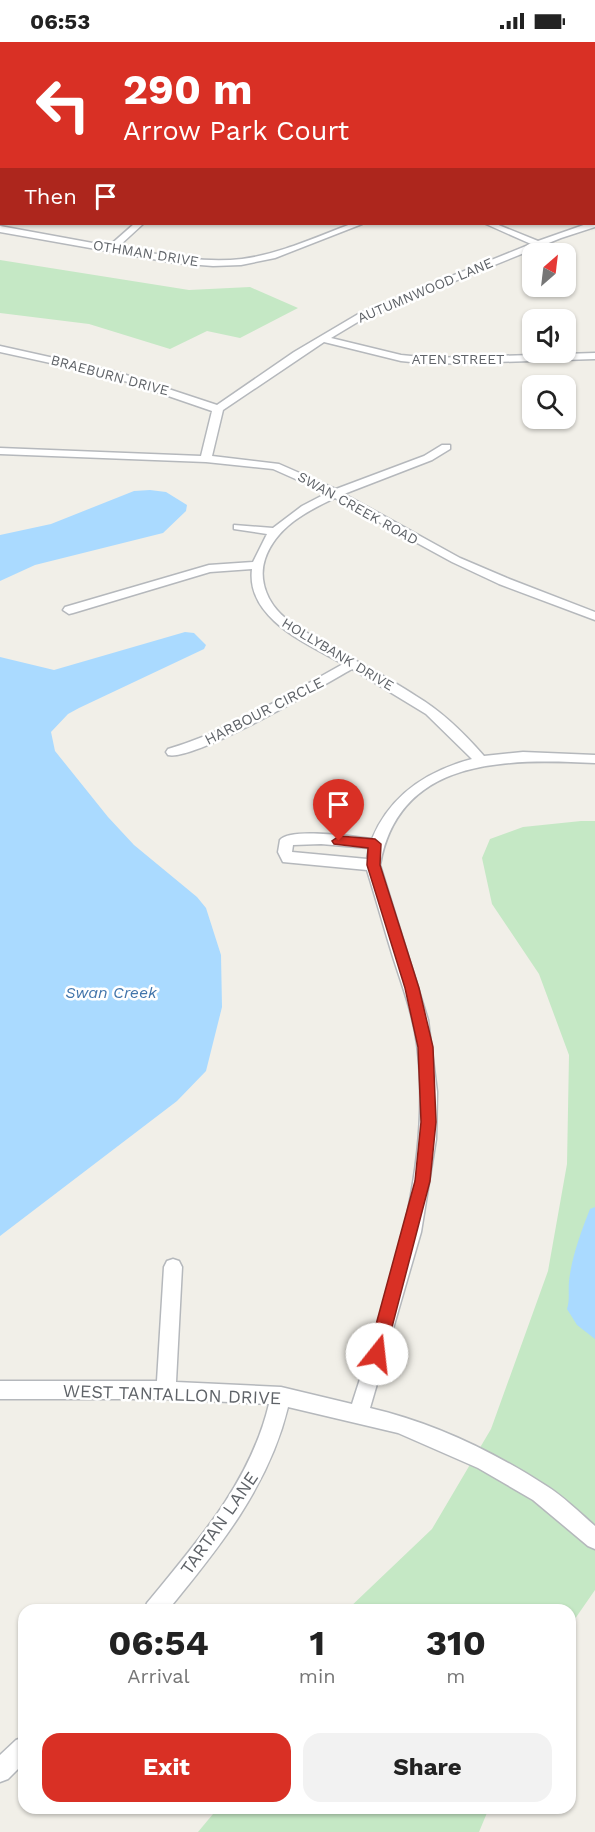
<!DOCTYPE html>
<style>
:root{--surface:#fff;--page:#f2f2f2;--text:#222;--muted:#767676;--accent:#d93025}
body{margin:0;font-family:"Work Sans",sans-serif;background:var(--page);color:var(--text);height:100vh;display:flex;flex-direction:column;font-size:22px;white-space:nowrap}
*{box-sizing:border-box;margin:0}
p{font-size:20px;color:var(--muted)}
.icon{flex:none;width:33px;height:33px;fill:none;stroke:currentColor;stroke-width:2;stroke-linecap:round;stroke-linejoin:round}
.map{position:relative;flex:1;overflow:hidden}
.sheet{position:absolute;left:18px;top:1562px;width:558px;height:210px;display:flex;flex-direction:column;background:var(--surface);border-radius:18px;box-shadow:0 2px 4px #0004}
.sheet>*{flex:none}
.top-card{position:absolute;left:0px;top:0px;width:596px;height:183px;box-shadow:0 2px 4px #0004;background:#d93025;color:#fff;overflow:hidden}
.needle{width:39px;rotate:28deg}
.buttons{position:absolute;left:522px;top:201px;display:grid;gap:12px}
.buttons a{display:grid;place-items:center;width:54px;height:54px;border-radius:12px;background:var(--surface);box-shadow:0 2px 4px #0004;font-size:30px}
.pin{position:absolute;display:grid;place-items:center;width:51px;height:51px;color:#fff;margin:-62px -26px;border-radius:50% 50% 50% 0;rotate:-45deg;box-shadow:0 0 6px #0007}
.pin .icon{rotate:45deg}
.me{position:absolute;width:66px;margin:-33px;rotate:16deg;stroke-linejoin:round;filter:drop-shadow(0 0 4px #0008)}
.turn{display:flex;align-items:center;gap:21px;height:126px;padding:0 24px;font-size:27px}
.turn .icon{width:78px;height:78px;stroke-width:2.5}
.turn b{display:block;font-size:42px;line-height:51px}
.then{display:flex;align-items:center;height:57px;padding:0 24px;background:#0003;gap:12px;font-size:22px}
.eta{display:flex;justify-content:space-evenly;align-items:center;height:102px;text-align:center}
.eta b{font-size:36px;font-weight:700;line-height:42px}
.cta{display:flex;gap:12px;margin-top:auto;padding:12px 24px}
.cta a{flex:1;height:69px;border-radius:18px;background:var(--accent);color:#fff;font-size:24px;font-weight:700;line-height:69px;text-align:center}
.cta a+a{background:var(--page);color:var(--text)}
.status{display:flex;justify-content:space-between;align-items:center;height:42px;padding:0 30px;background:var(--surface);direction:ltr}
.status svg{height:16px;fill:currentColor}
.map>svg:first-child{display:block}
.green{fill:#c5e8c5}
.water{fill:#aadaff}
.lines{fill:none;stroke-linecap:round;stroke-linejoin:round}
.minor-casing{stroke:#b5b8bc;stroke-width:3}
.minor{fill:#fff;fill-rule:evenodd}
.route{fill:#d93025;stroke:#8d1f18;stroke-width:1.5}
.labels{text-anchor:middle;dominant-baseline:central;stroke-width:5;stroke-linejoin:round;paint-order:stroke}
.far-street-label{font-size:14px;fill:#5f6368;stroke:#fff}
.street-label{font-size:15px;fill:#5f6368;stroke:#fff}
.water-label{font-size:16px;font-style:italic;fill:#4174aa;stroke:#fff}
.near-street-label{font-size:18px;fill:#5f6368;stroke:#fff}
</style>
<div class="status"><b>06:53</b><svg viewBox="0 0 49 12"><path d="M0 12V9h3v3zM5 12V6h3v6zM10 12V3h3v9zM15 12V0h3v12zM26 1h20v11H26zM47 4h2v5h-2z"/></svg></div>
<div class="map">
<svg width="595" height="1790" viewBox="0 0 595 1790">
<rect width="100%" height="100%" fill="#f1efe8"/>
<g class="green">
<polygon points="0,218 189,248 250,245 298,266 240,296 207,289 170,307 89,282 0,271"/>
<polygon points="581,779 595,779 595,1548 570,1584 570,1568 347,1568 432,1487 491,1387 548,1229 567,1122 569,1013 539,932 492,862 482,816 490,797 523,785"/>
<polygon points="218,1766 489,1766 479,1790 198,1790"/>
</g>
<g class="water">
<polygon points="150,448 166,450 187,463 186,469 163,491 35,523 0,539 0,493 51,482 134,449"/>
<polygon points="185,590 194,591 206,603 204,607 79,666 68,672 51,690 55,709 108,775 134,803 197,855 206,866 221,913 222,965 206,1029 177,1059 0,1194 0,615 54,628"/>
<path d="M595 1165V1297L577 1283 567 1267C570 1257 568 1250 569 1239 572 1214 581 1190 590 1167Z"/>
</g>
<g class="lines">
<defs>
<g id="minor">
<polygon points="137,0 145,0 136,2"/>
<polygon points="455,0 464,0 453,2"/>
<polygon points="474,0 482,0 484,2 475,2"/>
<rect x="594" y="37" width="1" height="4"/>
<rect x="0" y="63" width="2" height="4"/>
<polygon points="0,128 2,128 0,133"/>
<path d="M595 179V185L561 196 366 275 331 296 401 313 431 316 595 311V317L431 322 401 319 324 300 223 368 212 414 279 422 336 447 424 414 442 403H450V407L432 418 344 452 460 516 507 536 595 570V578L499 542 452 520 335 456C307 469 276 485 265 517 259 535 265 554 277 568 288 581 306 590 321 599 353 618 386 634 416 654 443 670 464 691 484 714L523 710 595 713V721C508 717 399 714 380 823L428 978 437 1050 436 1097 421 1190 370 1366C431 1380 492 1409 545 1443 563 1454 579 1470 595 1484V1507L588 1504 533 1458 478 1426 398 1391 288 1365C269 1444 219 1506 168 1568H144L147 1561C197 1500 250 1441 269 1362L166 1357H0V1339H157L164 1225 167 1219 173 1217 179 1219 182 1225 176 1340 281 1345 352 1362C389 1246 433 1126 417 1002 413 972 402 943 393 915 384 886 376 857 367 828L283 820 278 810 280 798C290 785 355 795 372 797 390 753 427 729 472 717L426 672 352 627C324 643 194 720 168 713L166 710 168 707C230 689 287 653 343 622 308 602 246 577 252 527L210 530 73 571 69 572 63 568 65 565 209 523 253 520 267 492 234 487V483L273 486 302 464 327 451 273 427 206 420 0 412V406L201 414 212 369 110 334 0 310V304L117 330 217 363 294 310 360 271 531 202 486 182H496L538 199ZM321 802 369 806 367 817 292 810 293 803Z"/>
<path d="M134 182H143L118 205C158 212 201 222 242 217 280 212 316 195 351 182H362L275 216 241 223 213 224 175 221 0 190V184L109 204Z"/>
<polygon points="24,1695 24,1721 8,1737 0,1740 0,1713 16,1698"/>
</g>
</defs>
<use href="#minor" class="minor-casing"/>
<use href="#minor" class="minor"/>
</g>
<polygon class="route" points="339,794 375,797 381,802 380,823 419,946 433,1005 436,1080 430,1139 385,1312 383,1317 377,1320 371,1317 368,1312 415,1139 421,1080 418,1005 405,946 367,823 368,806 334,802 332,799"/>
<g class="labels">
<g class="far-street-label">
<text transform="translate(146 211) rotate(9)">OTHMAN DRIVE</text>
<text transform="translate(425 248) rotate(-23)">AUTUMNWOOD LANE</text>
<text x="458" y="317">ATEN STREET</text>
<text transform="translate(110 333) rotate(15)">BRAEBURN DRIVE</text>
<text transform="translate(358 466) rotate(29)">SWAN CREEK ROAD</text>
<text transform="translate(338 612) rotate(31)">HOLLYBANK DRIVE</text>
</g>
<g class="street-label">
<text transform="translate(264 669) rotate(-27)">HARBOUR CIRCLE</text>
</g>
<g class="water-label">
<text x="111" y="950">Swan Creek</text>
</g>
<g class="near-street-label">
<text transform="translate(172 1352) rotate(2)">WEST TANTALLON DRIVE</text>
<text transform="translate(219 1481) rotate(-55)">TARTAN LANE</text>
</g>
</g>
</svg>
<div class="buttons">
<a><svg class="needle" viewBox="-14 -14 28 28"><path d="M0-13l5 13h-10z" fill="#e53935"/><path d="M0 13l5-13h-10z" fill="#767676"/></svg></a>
<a><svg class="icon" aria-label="sound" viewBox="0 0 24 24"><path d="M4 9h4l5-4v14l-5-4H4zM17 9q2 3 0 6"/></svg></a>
<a><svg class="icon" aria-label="search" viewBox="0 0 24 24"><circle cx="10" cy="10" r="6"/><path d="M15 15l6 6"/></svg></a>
</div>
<div class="pin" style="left:339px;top:799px;background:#d93025"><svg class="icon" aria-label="arrive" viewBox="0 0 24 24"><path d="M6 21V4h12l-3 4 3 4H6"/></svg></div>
<svg class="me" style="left:377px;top:1312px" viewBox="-20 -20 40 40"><circle r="19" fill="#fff"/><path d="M0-13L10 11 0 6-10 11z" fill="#d93025"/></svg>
<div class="top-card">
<div class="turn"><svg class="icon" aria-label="left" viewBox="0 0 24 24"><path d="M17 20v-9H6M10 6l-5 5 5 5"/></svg><div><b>290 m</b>Arrow Park Court</div></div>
<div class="then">Then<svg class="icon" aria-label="arrive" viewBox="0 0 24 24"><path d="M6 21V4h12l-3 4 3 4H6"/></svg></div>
</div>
<section class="sheet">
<div class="eta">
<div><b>06:54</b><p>Arrival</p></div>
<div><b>1</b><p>min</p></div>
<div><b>310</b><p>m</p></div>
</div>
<div class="cta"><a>Exit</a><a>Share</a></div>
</section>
</div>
